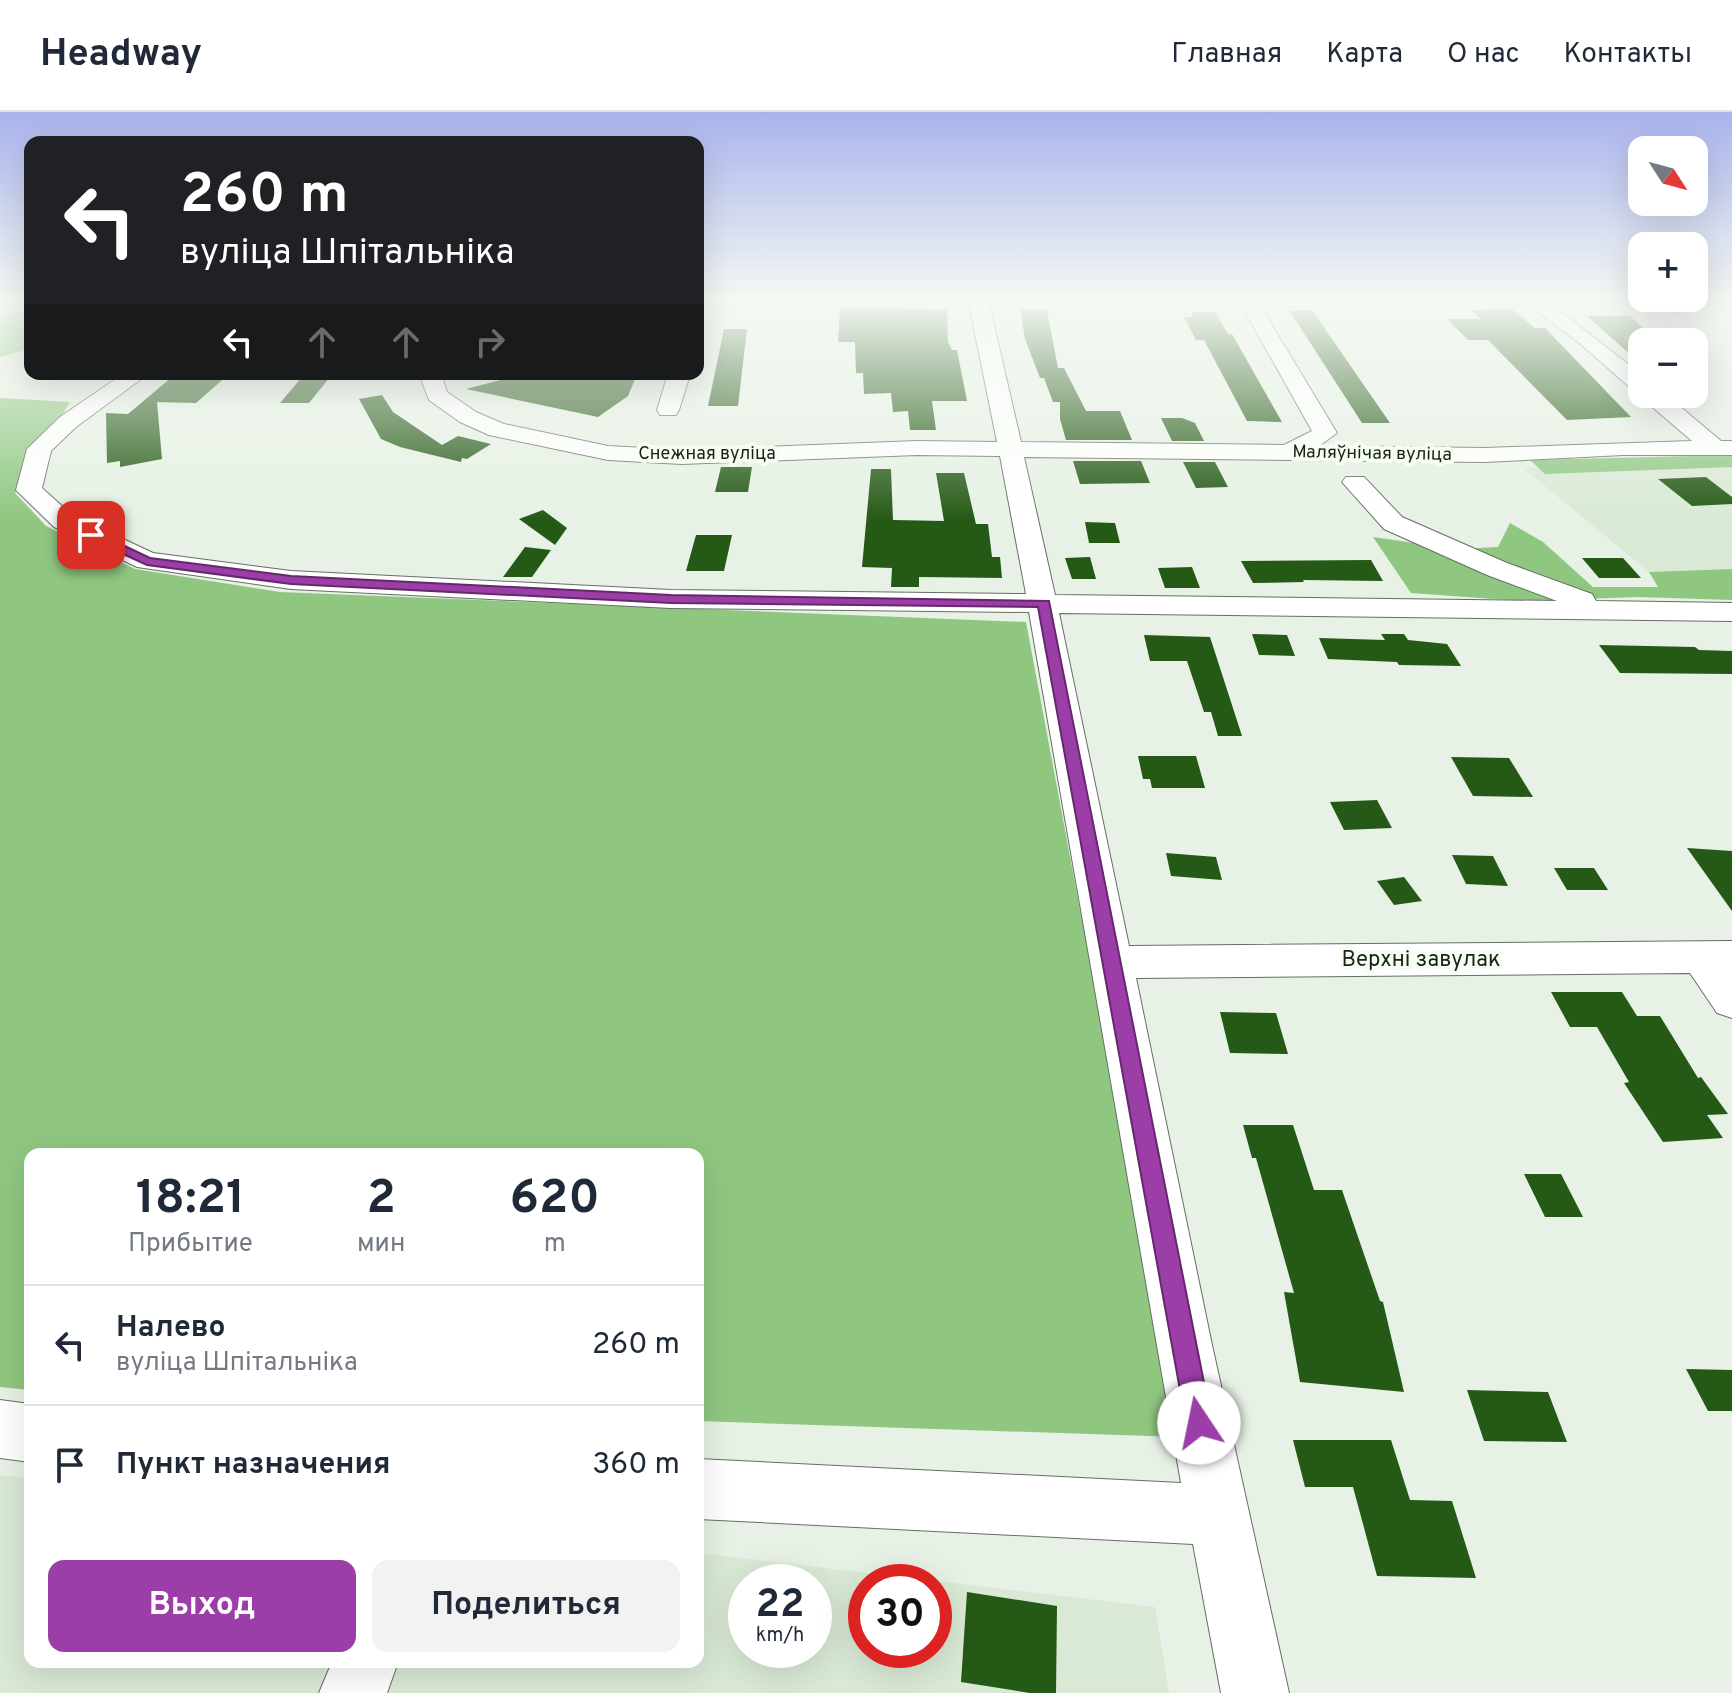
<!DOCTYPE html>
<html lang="ru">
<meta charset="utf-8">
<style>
:root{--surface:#fff;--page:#f2f2f3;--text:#1f2937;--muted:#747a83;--line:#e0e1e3;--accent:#9c3ea7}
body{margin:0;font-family:Overpass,sans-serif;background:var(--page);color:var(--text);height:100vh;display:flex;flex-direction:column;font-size:30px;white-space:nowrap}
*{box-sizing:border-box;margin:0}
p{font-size:26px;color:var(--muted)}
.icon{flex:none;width:44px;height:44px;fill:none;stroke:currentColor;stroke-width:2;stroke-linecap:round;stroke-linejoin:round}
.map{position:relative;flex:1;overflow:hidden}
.panel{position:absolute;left:24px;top:1036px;width:680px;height:520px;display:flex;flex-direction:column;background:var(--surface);border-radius:16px;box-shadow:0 8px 32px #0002}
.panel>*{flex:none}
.top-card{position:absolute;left:24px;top:24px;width:680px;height:244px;border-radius:16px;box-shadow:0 8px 32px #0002;background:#202124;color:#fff;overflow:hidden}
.needle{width:52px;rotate:126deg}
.buttons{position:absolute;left:1628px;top:24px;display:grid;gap:16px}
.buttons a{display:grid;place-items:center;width:80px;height:80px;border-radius:16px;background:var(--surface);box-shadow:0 8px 32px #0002;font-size:40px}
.speed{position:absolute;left:728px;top:1452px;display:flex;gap:16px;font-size:40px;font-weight:700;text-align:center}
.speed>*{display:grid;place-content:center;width:104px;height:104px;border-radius:50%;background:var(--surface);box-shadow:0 8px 32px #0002;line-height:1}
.speed small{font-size:20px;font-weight:400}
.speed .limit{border:12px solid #d22;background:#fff;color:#111}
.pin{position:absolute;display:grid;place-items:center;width:68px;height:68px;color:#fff;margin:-34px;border-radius:16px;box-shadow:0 4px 12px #0006}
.me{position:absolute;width:88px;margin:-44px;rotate:349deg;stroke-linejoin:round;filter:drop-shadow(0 0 6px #0008)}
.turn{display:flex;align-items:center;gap:28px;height:168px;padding:0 24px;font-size:36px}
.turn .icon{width:104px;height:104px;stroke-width:2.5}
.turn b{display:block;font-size:56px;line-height:68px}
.lanes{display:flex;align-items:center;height:76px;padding:0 24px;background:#0003;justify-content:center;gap:40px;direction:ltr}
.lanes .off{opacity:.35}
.eta{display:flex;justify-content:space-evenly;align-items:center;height:136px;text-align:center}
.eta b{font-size:48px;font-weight:700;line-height:56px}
.button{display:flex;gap:16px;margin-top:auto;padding:16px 24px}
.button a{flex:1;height:92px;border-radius:16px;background:var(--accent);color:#fff;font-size:32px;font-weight:700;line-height:92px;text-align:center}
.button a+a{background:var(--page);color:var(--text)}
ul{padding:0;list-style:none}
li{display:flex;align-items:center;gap:24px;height:120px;padding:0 24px;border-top:2px solid var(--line)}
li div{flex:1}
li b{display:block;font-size:30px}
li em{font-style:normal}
header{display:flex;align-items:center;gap:48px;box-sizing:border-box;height:112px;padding:0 40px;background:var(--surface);border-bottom:2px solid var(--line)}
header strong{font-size:38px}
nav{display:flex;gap:44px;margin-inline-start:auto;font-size:28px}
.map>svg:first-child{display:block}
.built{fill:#dae9d6;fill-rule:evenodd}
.forest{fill:#8fc781}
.building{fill:#255916}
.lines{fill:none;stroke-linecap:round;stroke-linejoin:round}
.minor-casing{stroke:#666f64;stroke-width:2}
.minor{fill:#fff;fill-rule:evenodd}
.route{fill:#9c3ea7;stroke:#65286d;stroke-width:2}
.labels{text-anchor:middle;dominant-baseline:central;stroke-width:8;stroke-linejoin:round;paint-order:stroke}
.far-street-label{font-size:18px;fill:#1c1f1b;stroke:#f4fff2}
.street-label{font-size:22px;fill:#1c1f1b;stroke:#f4fff2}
</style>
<header>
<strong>Headway</strong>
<nav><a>Главная</a><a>Карта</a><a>О нас</a><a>Контакты</a></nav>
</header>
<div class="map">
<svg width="1732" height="1581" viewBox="0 0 1732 1581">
<rect width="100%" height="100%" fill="#e7f1e5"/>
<g class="built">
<polygon points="1732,350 1732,457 1649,460 1523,356"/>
<path d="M0 1363 30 1367V1550H698V1441L1155 1495 1169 1581H0ZM746 1470H814V1538H746ZM866 1470H934V1538H866Z"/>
</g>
<g class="forest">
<polygon points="30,196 30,237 0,245 0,204"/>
<polygon points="0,286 70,290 15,381 46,414 135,457 280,480 1026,510 1179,1325 698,1309 698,1042 30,1042 30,1278 0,1275"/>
<polygon points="1732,343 1732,355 1545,362 1530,348"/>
<polygon points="1510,411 1543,430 1593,475 1658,475 1649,460 1732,457 1732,488 1638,485 1522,489 1411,481 1373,425 1457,437 1498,435"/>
</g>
<g class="building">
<polygon points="863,195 947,198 948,230 952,238 957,238 967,289 932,289 936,318 910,318 908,299 893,300 891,281 864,282 863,261 856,261 855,230 838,230 840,196"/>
<polygon points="1020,197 1047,198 1058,256 1064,256 1086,299 1120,299 1132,328 1066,328 1060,307 1060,290 1053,290 1044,266 1040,266 1025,227"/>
<polygon points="1512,197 1535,216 1545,216 1631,305 1567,308 1488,228 1468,228 1447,207 1481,207 1471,198"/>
<polygon points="1289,198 1312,198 1390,311 1362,311"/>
<polygon points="1192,200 1215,200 1228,222 1232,222 1282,310 1247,309 1204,228 1196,228 1184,205 1193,205"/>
<polygon points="1587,204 1630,204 1642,215 1642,253"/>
<polygon points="724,217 747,217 738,294 708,294"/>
<polygon points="185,262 229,262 196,291 157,290 162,347 120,355 120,349 107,351 106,301 128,302 172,265 181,265"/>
<polygon points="524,262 637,262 628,284 598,305 466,277"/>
<polygon points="302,265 330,265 309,291 280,291"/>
<polygon points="382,283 393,300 442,333 458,324 491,332 467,347 462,346 461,350 400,335 381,327 359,287"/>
<polygon points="1161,306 1182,306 1195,311 1204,329 1172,329"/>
<polygon points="1073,349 1141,349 1150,371 1080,372"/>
<polygon points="1183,350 1215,350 1228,375 1196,376"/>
<polygon points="721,355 752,355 748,380 715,380"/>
<polygon points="871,357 891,357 893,408 944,409 936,361 964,361 976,412 988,412 992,445 1000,445 1002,466 919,465 919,475 891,475 892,456 862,455"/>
<polygon points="1706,365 1732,385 1732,392 1692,394 1658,367"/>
<polygon points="543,398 567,416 555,433 519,407"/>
<polygon points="1085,410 1115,411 1120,431 1089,431"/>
<polygon points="696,423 732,423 724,459 686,459"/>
<polygon points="525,435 551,438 532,465 503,465"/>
<polygon points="1090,445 1096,467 1072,467 1065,446"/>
<polygon points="1582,446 1623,446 1641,466 1599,466"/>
<polygon points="1371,448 1383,469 1303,468 1304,470 1253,471 1241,449"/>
<polygon points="1192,455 1200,476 1165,476 1158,456"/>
<polygon points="1252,522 1287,523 1295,544 1259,543"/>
<polygon points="1381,522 1404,522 1408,528 1447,532 1461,554 1399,553 1397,550 1328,547 1319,526 1385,528"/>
<polygon points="1144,523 1210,525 1242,624 1218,624 1211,600 1204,600 1187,549 1150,549"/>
<polygon points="1599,533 1695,535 1699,538 1732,539 1732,562 1620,561"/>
<polygon points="1138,644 1196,644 1205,676 1152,676 1150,667 1143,667"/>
<polygon points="1451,645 1509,646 1533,685 1473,684"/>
<polygon points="1377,688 1392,716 1344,718 1330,690"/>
<polygon points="1687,736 1732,739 1732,799"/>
<polygon points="1166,741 1216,745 1222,768 1171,764"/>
<polygon points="1452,743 1493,744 1508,774 1466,772"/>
<polygon points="1554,756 1594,756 1608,778 1567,778"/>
<polygon points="1404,765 1422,789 1394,793 1377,769"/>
<polygon points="1551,880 1622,880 1637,904 1660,904 1698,966 1701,965 1728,1002 1707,1003 1723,1026 1663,1030 1624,971 1629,970 1597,915 1570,915"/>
<polygon points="1220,900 1276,901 1288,942 1230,941"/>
<polygon points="1243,1013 1293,1013 1314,1078 1342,1078 1380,1189 1383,1190 1404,1280 1300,1270 1284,1180 1294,1181 1256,1046 1252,1046"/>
<polygon points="1524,1062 1561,1062 1583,1105 1545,1105"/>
<polygon points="1686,1257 1732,1258 1732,1299 1708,1299"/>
<polygon points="1467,1278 1548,1280 1567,1330 1484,1329"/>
<polygon points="1293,1328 1391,1328 1410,1388 1452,1389 1476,1466 1377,1464 1353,1375 1305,1375"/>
<polygon points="967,1480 1057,1494 1056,1581 1030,1581 961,1570"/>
</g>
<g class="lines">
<defs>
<g id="minor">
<polygon points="698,187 861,187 851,193 698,194"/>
<path d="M968 187H988L1021 330 1284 333 1312 319 1238 187H1563L1561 191 1552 193 1642 263V282H1665L1721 329H1732V343H1623L1485 350 1024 345 1055 483 1557 489 1487 463 1384 417 1342 370 1346 365H1364L1402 405 1507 451 1592 482 1596 489 1732 491V509L1059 501 1129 834 1732 829V906L1717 901 1690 861 1136 866 1212 1233 1289 1581H1221L1193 1432 698 1407V1347L1181 1371 1029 500 671 496 291 477 137 455 54 415 16 378 27 337 60 305 123 262H148L76 315 51 339 42 376 72 403 153 441 291 459 671 478 1026 482 1000 344 917 343 682 352 608 348 489 323 460 310 429 288 419 262H441L447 280 476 300 504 312 608 334 682 338 917 329 997 330ZM1528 193 1577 229 1634 279 1641 280 1643 287 1692 329 1485 336 1319 334 1337 321 1261 195Z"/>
<polygon points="1695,187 1732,187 1732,199 1698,191"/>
<polygon points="668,262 690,262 679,298 676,303 660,303 657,298"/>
<polygon points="0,1288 30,1292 30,1350 0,1346"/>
<polygon points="332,1550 398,1550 387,1581 319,1581"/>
</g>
</defs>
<use href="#minor" class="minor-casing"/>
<use href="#minor" class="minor"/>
</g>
<linearGradient id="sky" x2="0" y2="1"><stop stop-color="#aab3ed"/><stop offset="0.46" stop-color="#f4f9f3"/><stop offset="1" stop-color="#f4f9f3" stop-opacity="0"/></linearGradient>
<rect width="1732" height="408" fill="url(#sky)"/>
<polygon class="route" points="86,420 95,420 150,446 291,464 671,483 1049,489 1212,1311 1208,1320 1199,1324 1189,1320 1186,1311 1038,495 671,491 291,472 147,453 86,425"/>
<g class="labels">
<g class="far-street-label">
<text x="707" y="342">Снежная вуліца</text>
<text transform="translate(1372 342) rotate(1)">Маляўнічая вуліца</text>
</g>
<g class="street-label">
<text x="1421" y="848">Верхні завулак</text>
</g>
</g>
</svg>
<div class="buttons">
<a><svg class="needle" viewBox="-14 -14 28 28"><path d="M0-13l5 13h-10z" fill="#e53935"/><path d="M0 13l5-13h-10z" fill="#747a83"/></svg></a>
<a>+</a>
<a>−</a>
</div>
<div class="speed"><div>22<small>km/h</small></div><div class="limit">30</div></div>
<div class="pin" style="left:91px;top:423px;background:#d93025"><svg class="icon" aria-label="arrive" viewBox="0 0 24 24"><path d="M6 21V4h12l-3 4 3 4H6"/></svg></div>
<svg class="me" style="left:1199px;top:1311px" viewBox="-20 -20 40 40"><circle r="19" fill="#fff"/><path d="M0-13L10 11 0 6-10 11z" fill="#9c3ea7"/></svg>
<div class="top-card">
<div class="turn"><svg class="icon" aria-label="left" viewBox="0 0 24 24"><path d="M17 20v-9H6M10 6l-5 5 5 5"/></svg><div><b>260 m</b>вуліца Шпітальніка</div></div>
<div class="lanes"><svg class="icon" aria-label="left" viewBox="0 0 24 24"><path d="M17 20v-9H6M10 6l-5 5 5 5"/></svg><svg class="icon off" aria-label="ahead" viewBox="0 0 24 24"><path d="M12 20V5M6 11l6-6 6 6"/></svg><svg class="icon off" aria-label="ahead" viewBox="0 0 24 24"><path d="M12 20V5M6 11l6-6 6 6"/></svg><svg class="icon off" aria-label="right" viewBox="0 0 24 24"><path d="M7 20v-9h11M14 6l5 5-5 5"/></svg></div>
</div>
<section class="panel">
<div class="eta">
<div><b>18:21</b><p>Прибытие</p></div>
<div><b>2</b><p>мин</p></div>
<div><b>620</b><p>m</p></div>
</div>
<ul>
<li><svg class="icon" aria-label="left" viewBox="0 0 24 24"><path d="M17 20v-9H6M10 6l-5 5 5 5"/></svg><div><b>Налево</b><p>вуліца Шпітальніка</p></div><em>260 m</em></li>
<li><svg class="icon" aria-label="arrive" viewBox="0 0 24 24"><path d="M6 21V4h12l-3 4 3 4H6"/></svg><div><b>Пункт назначения</b></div><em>360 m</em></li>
</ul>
<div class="button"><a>Выход</a><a>Поделиться</a></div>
</section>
</div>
